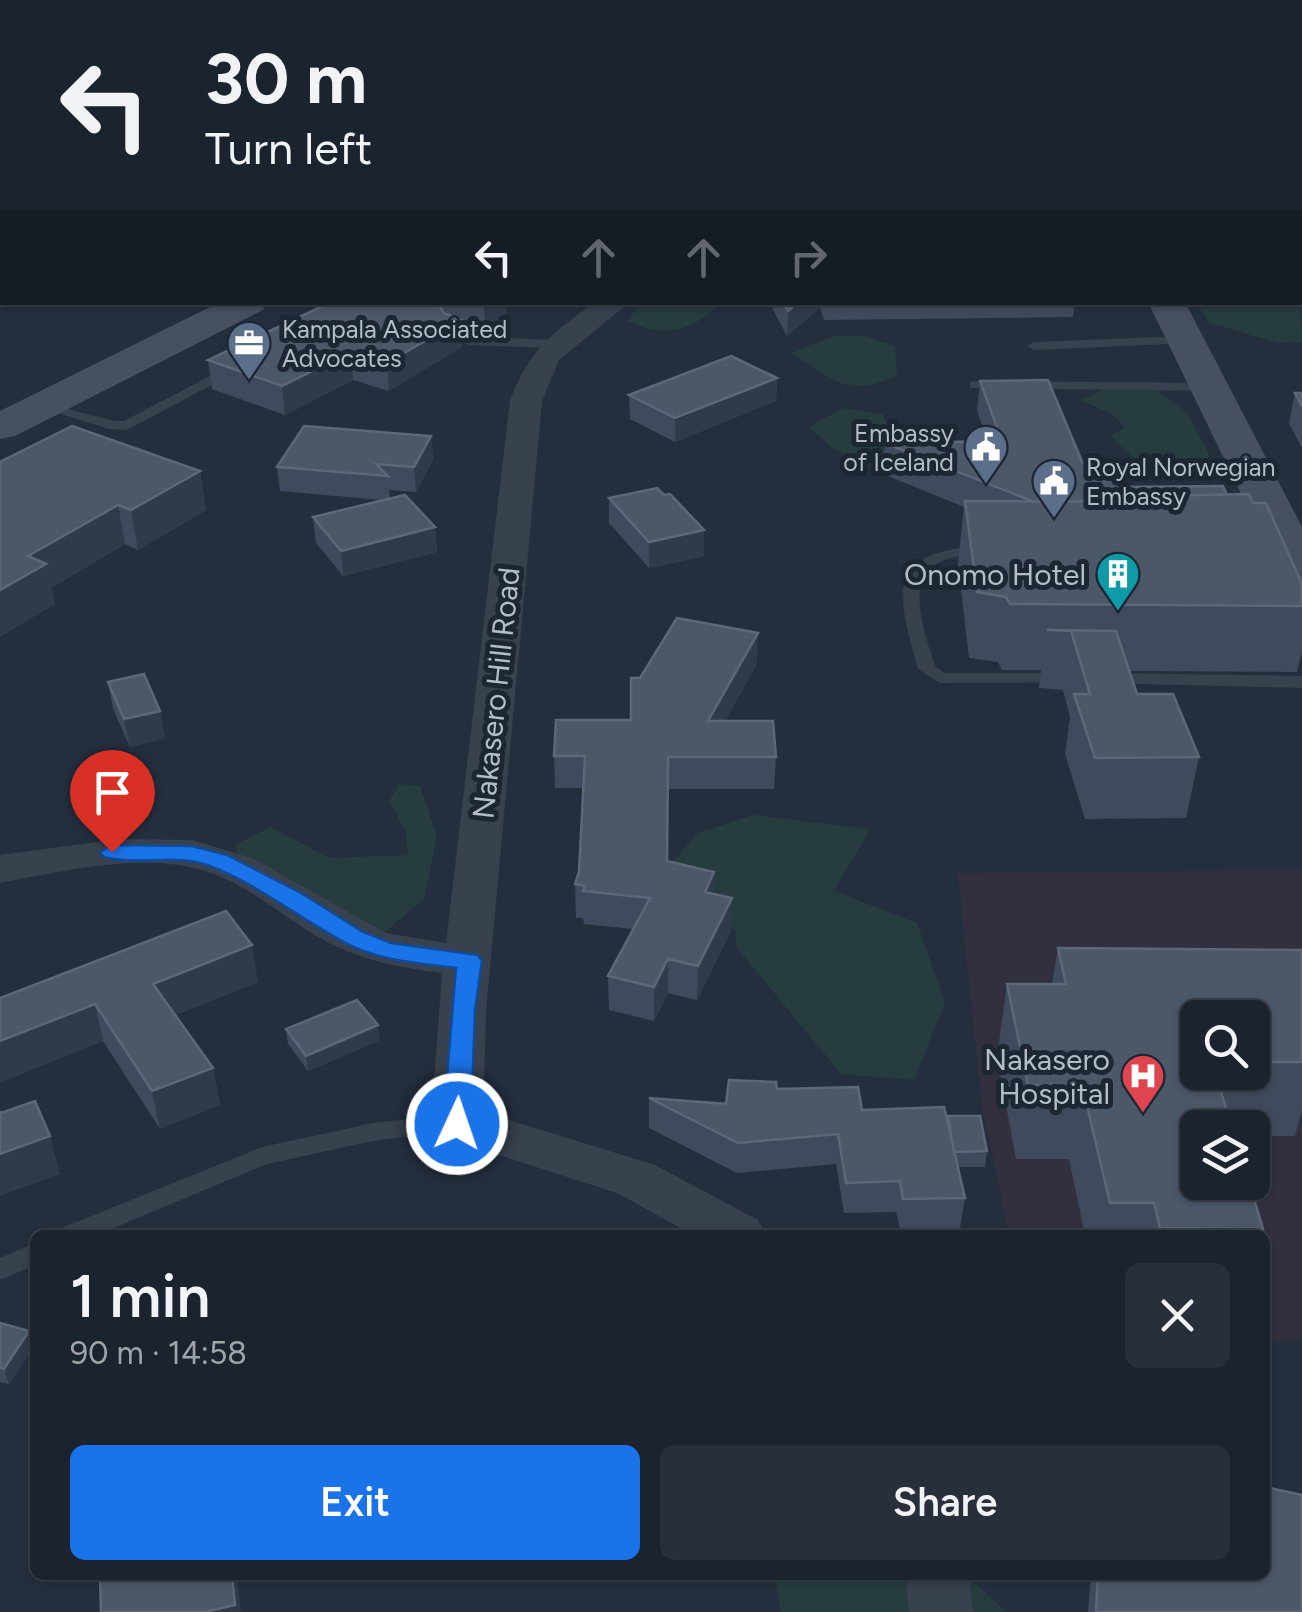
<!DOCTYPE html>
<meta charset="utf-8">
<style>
:root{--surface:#1b232e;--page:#282f3a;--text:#f1f3f6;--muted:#a0a4aa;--line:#39404a;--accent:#1a73e8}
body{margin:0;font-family:Figtree,sans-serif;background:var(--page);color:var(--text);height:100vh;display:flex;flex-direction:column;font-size:38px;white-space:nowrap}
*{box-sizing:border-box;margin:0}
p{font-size:32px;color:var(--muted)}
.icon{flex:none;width:55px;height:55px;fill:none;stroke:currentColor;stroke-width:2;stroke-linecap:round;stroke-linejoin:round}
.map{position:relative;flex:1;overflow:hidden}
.details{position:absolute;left:30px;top:1230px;width:1240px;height:350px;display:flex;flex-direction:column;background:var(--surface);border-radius:15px;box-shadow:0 2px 8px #0004,0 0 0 2px var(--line)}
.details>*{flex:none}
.top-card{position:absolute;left:0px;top:0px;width:1302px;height:305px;box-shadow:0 2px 8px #0004,0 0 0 2px var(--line);background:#1b232e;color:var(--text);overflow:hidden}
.tools{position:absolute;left:1180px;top:1000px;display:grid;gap:20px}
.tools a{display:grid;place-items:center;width:90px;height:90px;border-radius:15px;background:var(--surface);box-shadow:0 2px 8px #0004,0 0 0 2px var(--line);font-size:50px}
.pin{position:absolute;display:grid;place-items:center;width:85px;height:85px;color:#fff;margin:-102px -42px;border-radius:50% 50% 50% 0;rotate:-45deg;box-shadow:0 0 10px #0007}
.pin .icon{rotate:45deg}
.me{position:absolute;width:110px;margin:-55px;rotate:3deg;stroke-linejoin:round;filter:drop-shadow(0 0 8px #0008)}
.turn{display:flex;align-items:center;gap:35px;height:210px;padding:0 40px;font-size:45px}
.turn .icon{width:130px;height:130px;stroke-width:2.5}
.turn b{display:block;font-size:70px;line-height:85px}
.lanes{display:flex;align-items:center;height:95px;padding:0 40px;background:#0003;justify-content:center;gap:50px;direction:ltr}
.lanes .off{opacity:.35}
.round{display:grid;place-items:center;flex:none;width:105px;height:105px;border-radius:15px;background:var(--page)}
.summary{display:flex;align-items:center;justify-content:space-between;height:170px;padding:0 40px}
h1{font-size:60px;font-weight:600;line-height:75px}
.action{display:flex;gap:20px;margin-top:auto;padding:20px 40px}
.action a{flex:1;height:115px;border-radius:15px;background:var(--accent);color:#fff;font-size:40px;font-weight:600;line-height:115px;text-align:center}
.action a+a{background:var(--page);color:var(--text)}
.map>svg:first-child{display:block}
.medical{fill:#32303f;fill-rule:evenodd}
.green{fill:#263c3f}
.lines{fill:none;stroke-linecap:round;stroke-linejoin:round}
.lane{fill:#38414e;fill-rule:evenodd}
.street{fill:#38414e;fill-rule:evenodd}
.secondary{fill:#465061;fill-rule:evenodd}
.wall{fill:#3f4b5c;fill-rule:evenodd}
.shaded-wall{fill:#2f3b4b}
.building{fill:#4b5868;stroke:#5c6777;stroke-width:2.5}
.route{fill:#1a73e8;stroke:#114b97;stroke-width:2.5}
.labels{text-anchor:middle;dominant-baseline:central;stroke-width:10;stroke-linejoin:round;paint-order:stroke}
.far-poi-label{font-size:25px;fill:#b4bcc9;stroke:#1d2633;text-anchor:start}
.poi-label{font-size:30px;fill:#b4bcc9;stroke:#1d2633;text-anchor:end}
.street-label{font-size:30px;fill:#b4bcc9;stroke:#1d2633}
</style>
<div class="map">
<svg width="1302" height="1612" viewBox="0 0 1302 1612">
<rect width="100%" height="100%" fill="#242f3e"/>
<path class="medical" d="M1302 870V1341L1265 1340V1235H1009L981 1100 958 873ZM1198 1018H1252V1072H1198ZM1198 1128H1252V1182H1198Z"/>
<g class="green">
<path d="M639 303 722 302V303C691 330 667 340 628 321Z"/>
<polygon points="1196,303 1300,303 1302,342 1279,343 1210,323"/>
<path d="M835 336H865L895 346 897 376C842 399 836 379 791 353Z"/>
<polygon points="1154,388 1188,414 1209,454 1204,467 1136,460 1110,436 1125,427 1113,415 1081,400 1104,390"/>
<polygon points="844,408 882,414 909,467 878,471 837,451 808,427"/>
<polygon points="399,784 420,786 437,837 424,899 385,932 353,931 237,856 236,845 270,827 330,858 408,855 406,833 389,801"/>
<polygon points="753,815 870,829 834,891 917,923 945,1002 914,1080 841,1074 737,948 735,930 716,921 662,874 698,833"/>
<polygon points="774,1575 967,1575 1006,1612 781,1612"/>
</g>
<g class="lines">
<g class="lane">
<rect x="0" y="82" width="2" height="6"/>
<polygon points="440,318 450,318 459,332 471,337 554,340 561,344 554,348 469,345 449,338 438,321"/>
<polygon points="1185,336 1192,340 1190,343 1034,350 1027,346 1034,342"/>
<polygon points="233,364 238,365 238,371 127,430 109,429 35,406 42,402 114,421 124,421"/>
<polygon points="975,381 1209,383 1216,387 1209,391 970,388 970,382"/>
<path d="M985 546 991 547V555C976 558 958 554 944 560 901 577 926 635 935 666L944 673H1065L1071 674 1074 678 1071 682 940 683 918 669C895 589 886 551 985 546Z"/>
<polygon points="1109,673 1302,676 1302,688 1103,683 1100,679"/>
<polygon points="457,1114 466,1117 469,1123 466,1129 373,1141 267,1164 97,1235 58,1235 62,1228 262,1147 373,1123"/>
<polygon points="35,1243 35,1265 0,1280 0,1258"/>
</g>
<g class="street">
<path d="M596 302H630L559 360 542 401 486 1011 483 1112 655 1165 758 1220 766 1235H693L617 1193 439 1136 431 1123 442 973C399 968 356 959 318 937 279 914 243 880 198 869 136 853 62 872 0 883V855L120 839 192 840 252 858 386 933 446 943 510 401C526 354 555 329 596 302Z"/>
<polygon points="905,1575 969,1575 973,1612 909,1612"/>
</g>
<g class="secondary">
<polygon points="220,302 268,302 263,310 15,436 0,439 0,411"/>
<polygon points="1148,302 1185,302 1302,527 1302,586 1286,582 1279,572"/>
</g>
</g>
<g class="wall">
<polygon points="0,0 2,2 2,77 0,76"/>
<polygon points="407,0 577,0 577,2 414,2"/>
<polygon points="320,302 506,302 506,322 486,334 461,329 462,347 389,391 353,380 285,415 212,389 208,360 320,307"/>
<polygon points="769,302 1075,302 1073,317 824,320 820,308 787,336"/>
<polygon points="777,378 776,401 675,442 630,419 629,395"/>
<polygon points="980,381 1083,464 1121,487 1227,495 1302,584 1302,650 1297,672 1130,671 1137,694 1199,757 1186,818 1085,819 1065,754 1070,717 1063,690 1039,688 1041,670 1002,670 998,662 969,658 958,563 964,507 883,474 885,443 988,441 977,411"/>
<polygon points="1295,393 1302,393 1302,448 1289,423"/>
<polygon points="431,436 433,460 416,492 389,490 390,499 435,527 437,552 343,576 316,543 313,517 382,500 280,491 277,467"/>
<polygon points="0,462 200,471 206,510 138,550 125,544 51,588 55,604"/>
<polygon points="664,495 704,530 704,556 649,568 609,523 609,498"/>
<polygon points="757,664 725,721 776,757 774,789 667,789 667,861 714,894 731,931 697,1000 668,993 654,1021 609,1010 608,976 633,929 584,924 583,918 576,918 575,884 579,872 583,788 555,788 554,756 631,720 640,678"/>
<polygon points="108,682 160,711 165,738 130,747 113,709"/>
<path d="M1058 948 1302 950V1110L1295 1136H1252V1128H1198L1263 1229 1261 1235H1085L1069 1159H1016L997 1057 1007 984H1052ZM1252 1018V1072H1198Z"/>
<polygon points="258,982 175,1015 213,1068 220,1105 160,1129 103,1041 0,998"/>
<polygon points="286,1029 380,1040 308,1071 288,1044"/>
<polygon points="649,1098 862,1110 947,1120 987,1151 985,1167 958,1167 965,1198 960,1228 900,1229 896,1212 844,1213 836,1164 737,1173 649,1128"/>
<polygon points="0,1323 29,1331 34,1347 9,1384 0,1382"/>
<polygon points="1091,1575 1265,1575 1302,1612 1088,1612"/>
</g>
<g class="shaded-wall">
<polygon points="502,0 577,0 577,2 489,2"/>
<polygon points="2,268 2,297 0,298 0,269"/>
<polygon points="491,302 506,302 506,322 486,334 484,306"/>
<polygon points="798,302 821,302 820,308 787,336 788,311"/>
<polygon points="461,320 462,347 389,391 387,363"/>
<polygon points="351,352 353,380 285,415 282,386"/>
<polygon points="777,378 776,401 675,442 675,418"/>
<polygon points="431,436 433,460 416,492 414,467"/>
<polygon points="200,471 206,510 138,550 131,510"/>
<polygon points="118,505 125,544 51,588 55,604 0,637 0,590 28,556"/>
<polygon points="435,527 437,552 343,576 341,551"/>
<polygon points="704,530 704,556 649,568 649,542"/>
<polygon points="758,633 757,664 707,752 708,721"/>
<polygon points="160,711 165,738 130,747 124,719"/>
<polygon points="714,872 713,905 705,892"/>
<polygon points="732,898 731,931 697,1000 698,966"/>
<polygon points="252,945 258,982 160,1021 153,984"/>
<polygon points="668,959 668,993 654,1021 654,987"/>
<polygon points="95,1004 103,1041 0,1083 0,1041"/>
<polygon points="378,1025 380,1040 308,1071 306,1056"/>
<polygon points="213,1068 220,1105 160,1129 152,1091"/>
<polygon points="50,1136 60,1174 0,1196 0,1154"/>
<polygon points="29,1331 34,1347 9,1384 4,1369"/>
<polygon points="232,1575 237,1575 241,1612 209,1612"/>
</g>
<g class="building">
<polygon points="1,0 251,0 260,2 2,2 2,56 0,55 2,34 0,34"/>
<polygon points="461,0 502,0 489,2 468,2"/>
<polygon points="635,0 784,0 778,2 636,2"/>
<polygon points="968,0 1302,0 1302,22 1301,22 1302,29 1302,104 1300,105 1300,2 966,2"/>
<polygon points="0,108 2,108 2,268 0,269"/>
<polygon points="327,302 437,302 444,313 461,320 387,363 351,352 282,386 208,360 329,303"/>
<polygon points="464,302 491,302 484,306"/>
<polygon points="783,302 798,302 788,311"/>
<polygon points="731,356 777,378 675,418 629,395"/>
<polygon points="1048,380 1083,464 1116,477 1121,487 1223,486 1227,495 1103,497 1102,502 1032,501 885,443 1002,441 980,381"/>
<polygon points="1295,393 1302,393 1302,406"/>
<polygon points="72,426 200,471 131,510 118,505 28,556 46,564 0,590 0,462"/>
<polygon points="304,426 431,436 414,467 376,464 388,476 277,467"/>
<polygon points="657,488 664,495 670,494 704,530 649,542 609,498"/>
<polygon points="1249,494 1253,503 1266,503 1302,584 1302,606 1010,604 1006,597 977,592 965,501 1115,502 1103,497"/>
<polygon points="405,495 435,527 341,551 313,517"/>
<polygon points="677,618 758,633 708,721 773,721 776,757 668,757 667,861 714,872 705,892 732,898 698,966 668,959 654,987 608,976 650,898 583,891 585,886 575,884 579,872 585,756 554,756 556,720 631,720 631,678 640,678"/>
<polygon points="1047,630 1116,631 1137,694 1173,694 1199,757 1095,758 1074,694 1090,694 1071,631"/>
<polygon points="144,674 160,711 124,719 108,682"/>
<polygon points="226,911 252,945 153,984 213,1068 152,1091 95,1004 0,1041 0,998"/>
<polygon points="1058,948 1302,950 1302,1062 1252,1062 1252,1018 1198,1018 1198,1072 1215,1072 1232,1128 1198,1128 1198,1182 1249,1182 1263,1229 1160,1228 1154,1203 1110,1203 1082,1085 1028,1085 1007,984 1066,984"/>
<polygon points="357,1000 378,1025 306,1056 286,1029"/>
<polygon points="729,1080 776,1082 777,1089 858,1087 862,1110 944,1107 965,1198 903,1199 900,1181 846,1183 838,1134 738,1143 649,1098 726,1104"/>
<polygon points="35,1101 50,1136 0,1154 0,1111 1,1113"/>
<polygon points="948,1116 980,1116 987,1151 954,1152"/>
<polygon points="0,1323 29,1331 4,1369 0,1367"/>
<polygon points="1265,1487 1302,1495 1302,1612 1096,1612 1098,1575 1265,1575"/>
<polygon points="100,1575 232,1575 235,1605 209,1611 209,1612 101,1612"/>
</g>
<path class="route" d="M112 845 192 846 227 855 301 893 363 932 391 943 478 955 482 961 475 1010 471 1124 467 1131H447L443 1124 456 968C418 963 378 961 344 942 299 918 259 885 210 866 177 853 138 866 104 857L100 852Z"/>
<defs>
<symbol id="office-pin" viewBox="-11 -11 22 30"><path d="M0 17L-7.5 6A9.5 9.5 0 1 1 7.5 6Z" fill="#5c6f8a" stroke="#1d2633"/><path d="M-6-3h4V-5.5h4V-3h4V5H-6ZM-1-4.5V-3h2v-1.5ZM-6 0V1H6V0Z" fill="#fff"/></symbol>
<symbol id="civic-pin" viewBox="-11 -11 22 30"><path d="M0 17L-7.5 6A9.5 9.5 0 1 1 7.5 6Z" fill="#5c6f8a" stroke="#1d2633"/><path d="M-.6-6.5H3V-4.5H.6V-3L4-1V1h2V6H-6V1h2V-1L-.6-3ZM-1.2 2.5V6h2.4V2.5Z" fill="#fff"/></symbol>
<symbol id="building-pin" viewBox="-11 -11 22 30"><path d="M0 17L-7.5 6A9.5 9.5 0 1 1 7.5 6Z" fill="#0f9aa8" stroke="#1d2633"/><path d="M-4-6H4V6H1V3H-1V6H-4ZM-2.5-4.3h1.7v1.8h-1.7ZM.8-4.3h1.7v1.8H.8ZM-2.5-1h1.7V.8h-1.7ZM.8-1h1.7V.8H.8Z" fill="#fff"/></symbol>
<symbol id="hospital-pin" viewBox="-11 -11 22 30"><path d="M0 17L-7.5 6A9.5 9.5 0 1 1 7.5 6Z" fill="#e0444e" stroke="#1d2633"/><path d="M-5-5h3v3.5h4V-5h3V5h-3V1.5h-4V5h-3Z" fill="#fff"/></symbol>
</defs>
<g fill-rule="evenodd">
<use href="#office-pin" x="224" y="318" width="50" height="68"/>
<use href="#civic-pin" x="961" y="422" width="50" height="68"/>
<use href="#civic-pin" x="1029" y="456" width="50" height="68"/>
<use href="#building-pin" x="1093" y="549" width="50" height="68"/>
<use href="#hospital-pin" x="1118" y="1051" width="50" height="68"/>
</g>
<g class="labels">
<g class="far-poi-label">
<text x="282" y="329">Kampala Associated<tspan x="282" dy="29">Advocates</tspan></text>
<text x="954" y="433" text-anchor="end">Embassy<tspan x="954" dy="29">of Iceland</tspan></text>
<text x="1086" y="467">Royal Norwegian<tspan x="1086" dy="29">Embassy</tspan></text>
</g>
<g class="poi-label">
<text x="1086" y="574">Onomo Hotel</text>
<text x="1110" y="1059">Nakasero<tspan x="1110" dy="34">Hospital</tspan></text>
</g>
<g class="street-label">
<text transform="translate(496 693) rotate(-84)">Nakasero Hill Road</text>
</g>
</g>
</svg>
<div class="tools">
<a><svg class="icon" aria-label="search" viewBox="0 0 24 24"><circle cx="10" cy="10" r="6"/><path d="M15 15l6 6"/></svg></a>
<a><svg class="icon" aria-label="layers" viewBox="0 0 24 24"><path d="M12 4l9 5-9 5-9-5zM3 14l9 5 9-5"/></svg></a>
</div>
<div class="pin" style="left:112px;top:852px;background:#d93025"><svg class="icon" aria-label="arrive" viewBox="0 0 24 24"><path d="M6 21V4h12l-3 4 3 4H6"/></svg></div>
<svg class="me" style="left:457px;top:1124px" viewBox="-20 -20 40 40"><circle r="17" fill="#1a73e8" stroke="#fff" stroke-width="3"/><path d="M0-11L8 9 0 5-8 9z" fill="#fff"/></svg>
<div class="top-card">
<div class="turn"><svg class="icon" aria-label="left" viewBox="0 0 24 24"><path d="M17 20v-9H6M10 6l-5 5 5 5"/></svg><div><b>30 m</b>Turn left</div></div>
<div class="lanes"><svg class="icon" aria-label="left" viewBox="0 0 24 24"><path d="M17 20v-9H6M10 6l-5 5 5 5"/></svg><svg class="icon off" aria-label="ahead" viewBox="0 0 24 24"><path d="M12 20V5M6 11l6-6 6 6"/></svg><svg class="icon off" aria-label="ahead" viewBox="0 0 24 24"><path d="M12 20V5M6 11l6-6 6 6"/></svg><svg class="icon off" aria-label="right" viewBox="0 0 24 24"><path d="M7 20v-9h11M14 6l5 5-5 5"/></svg></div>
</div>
<section class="details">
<div class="summary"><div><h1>1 min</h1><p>90 m · 14:58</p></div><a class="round"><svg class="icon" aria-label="close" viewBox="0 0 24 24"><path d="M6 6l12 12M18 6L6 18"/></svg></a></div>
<div class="action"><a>Exit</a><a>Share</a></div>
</section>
</div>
